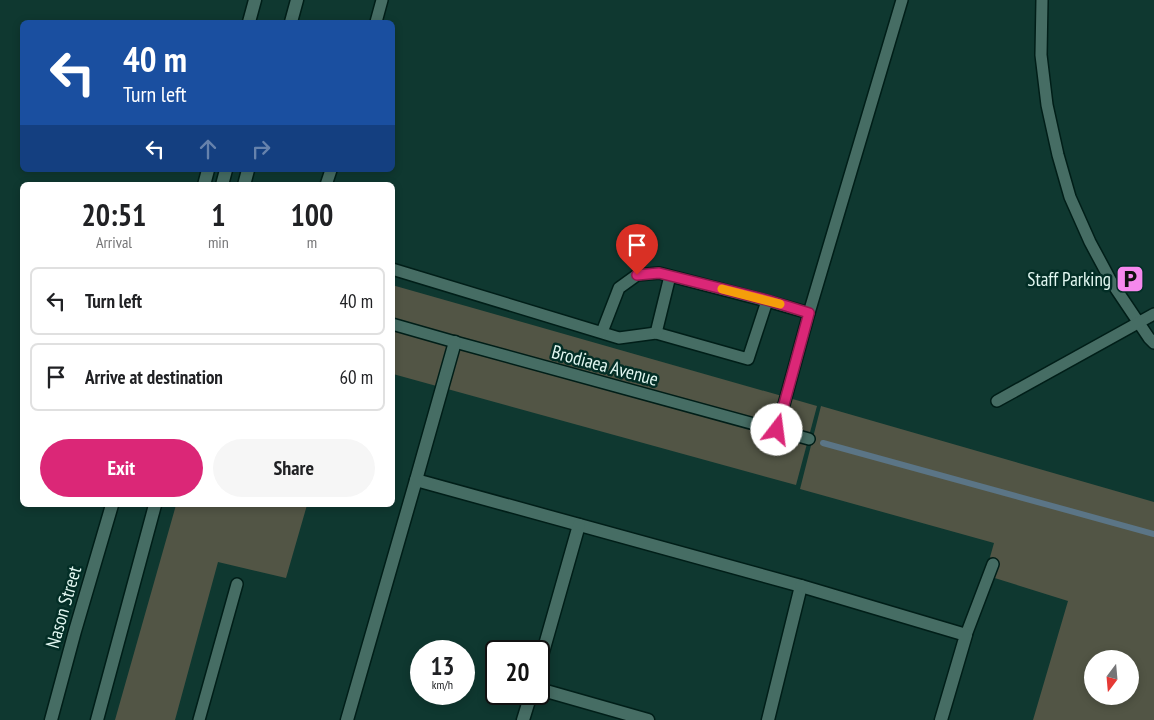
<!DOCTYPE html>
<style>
:root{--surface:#fff;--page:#f6f6f6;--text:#202124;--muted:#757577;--line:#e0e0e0;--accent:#db2777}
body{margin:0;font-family:"PT Sans Narrow",sans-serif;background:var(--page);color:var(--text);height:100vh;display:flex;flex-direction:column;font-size:19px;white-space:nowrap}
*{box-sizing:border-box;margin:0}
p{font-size:16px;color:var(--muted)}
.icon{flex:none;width:28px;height:28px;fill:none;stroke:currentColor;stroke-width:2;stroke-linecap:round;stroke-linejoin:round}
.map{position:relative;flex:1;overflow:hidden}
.sheet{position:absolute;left:20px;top:182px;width:375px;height:325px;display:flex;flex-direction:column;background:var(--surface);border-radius:8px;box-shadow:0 2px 8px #0003}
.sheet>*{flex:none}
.hud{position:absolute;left:20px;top:20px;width:375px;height:152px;border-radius:8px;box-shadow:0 2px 8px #0003;background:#1a4fa0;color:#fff;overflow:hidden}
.needle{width:32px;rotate:196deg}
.fabs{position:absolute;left:1084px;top:650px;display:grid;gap:10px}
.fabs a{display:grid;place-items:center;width:55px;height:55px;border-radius:50%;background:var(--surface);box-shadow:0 2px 8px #0003;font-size:25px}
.speed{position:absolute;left:410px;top:640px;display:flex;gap:10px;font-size:25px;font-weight:700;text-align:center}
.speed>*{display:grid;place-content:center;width:65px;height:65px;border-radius:50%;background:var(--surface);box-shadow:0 2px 8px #0003;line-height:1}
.speed small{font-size:12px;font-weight:400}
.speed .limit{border:2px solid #111;border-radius:8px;background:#fff;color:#111}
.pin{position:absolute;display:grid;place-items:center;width:42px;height:42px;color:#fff;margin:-51px -21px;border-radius:50% 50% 50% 0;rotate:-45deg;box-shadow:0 0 5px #0007}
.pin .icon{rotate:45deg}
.me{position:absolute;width:55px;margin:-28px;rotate:15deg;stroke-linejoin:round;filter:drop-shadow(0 0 4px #0008)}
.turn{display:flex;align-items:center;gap:18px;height:105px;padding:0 20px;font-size:22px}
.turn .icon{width:65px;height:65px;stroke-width:2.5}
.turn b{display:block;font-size:35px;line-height:42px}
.lanes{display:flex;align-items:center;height:48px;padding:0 20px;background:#0003;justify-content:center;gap:25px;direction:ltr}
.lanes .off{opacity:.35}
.eta{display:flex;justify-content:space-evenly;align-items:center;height:85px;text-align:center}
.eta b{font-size:30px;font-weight:700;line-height:35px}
.cta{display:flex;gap:10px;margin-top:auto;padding:10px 20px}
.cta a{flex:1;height:58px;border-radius:30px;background:var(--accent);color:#fff;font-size:20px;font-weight:700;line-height:58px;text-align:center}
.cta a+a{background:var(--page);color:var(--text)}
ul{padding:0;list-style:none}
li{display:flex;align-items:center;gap:15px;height:68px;margin:0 10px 8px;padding:0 10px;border:2px solid var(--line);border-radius:8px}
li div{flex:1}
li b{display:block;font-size:19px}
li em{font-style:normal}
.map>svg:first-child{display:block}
.green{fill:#525545;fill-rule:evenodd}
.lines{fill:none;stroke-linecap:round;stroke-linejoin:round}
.stream{stroke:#5b7586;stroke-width:6}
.service-casing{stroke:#001e18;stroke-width:14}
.minor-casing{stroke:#001e18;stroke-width:15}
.secondary-casing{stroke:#001e18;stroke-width:15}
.service{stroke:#466d64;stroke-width:11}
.minor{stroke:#466d64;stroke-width:12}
.secondary{stroke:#466d64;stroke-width:12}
.route-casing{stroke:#8e194d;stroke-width:12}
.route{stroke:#db2777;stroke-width:9}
.slow{stroke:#f59e0b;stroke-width:9}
.labels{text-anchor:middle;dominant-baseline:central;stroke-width:5;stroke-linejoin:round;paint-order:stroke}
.poi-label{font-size:19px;fill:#e2f7f1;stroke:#032e26;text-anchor:end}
.street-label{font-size:19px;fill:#e2f7f1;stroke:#032e26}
</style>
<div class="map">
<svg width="1154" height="720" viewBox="0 0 1154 720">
<rect width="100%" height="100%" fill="#0f3830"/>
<g class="green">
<polygon points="392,285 817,406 796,485 393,374"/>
<path d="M821 406 1154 502V720H1033L1068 601 985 575 994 543 800 489ZM1092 659H1130V696H1092Z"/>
<polygon points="176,505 307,505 286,578 218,562 175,720 115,720"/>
</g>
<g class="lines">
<polyline class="stream" points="823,443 1154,534"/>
<defs>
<g id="service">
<polyline points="1042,0 1041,55 1047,105 1058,155 1070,197 1090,242 1112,283 1149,338 1154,343"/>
<polyline points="376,22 382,0"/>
<polyline points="326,185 331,170"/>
<polyline points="392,269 619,338 656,333 748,359 767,301 809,313 777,430"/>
<polyline points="809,313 902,0"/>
<polyline points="392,324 455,342 809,439"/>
<polyline points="602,332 619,288 637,275 659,273 767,301"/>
<polyline points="656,333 670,276"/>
<polyline points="997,401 1154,314"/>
<polyline points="966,635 993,564"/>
<polyline points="199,720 237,584"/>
</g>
<g id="minor">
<polyline points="416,480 801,586 768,720"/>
<polyline points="801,586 966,635 941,720"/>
<polyline points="539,666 579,525"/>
<polyline points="539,689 648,720"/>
<polyline points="347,720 416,480 455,342"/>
<polyline points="523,720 531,694"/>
</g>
<g id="secondary">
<polyline points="249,22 255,0"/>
<polyline points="291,22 297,0"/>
<polyline points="204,185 208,170"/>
<polyline points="222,185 226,170"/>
<polyline points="244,185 248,170"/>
<polyline points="51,720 75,631 112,505"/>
<polyline points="97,720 155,505"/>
</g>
</defs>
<use href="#service" class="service-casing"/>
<use href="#minor" class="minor-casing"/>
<use href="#secondary" class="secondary-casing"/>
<use href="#service" class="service"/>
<use href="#minor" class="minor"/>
<use href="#secondary" class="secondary"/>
</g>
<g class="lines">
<defs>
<polyline id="route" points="637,275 659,273 767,300 809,313 777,430"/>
</defs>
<use href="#route" class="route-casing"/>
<use href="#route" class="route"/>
<polyline class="slow" points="722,289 780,304"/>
</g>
<defs>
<symbol id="parking-square" viewBox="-11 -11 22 22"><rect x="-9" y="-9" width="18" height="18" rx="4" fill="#f688ed" stroke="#032e26"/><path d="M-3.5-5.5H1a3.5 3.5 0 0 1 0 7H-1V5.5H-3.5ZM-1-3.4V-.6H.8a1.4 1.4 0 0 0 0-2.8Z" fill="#111"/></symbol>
</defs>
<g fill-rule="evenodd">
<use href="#parking-square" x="1114" y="263" width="32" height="32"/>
</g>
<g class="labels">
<g class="poi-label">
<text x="1111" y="279">Staff Parking</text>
</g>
<g class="street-label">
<text transform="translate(605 365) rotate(15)">Brodiaea Avenue</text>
<text transform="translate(63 607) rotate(-74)">Nason Street</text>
</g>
</g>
</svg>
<div class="fabs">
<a><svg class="needle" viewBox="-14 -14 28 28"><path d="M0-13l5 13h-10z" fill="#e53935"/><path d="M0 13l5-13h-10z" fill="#757577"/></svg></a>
</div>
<div class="speed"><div>13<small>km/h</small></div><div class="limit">20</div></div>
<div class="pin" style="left:637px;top:275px;background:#d93025"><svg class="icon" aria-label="arrive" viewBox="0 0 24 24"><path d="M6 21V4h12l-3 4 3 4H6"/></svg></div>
<svg class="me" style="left:777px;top:430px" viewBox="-20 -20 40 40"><circle r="19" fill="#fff"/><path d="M0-13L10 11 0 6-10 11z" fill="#db2777"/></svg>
<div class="hud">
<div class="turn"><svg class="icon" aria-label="left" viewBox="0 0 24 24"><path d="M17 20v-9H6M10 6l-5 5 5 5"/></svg><div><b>40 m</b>Turn left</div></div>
<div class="lanes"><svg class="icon" aria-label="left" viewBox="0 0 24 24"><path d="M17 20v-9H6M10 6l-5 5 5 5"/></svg><svg class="icon off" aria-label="ahead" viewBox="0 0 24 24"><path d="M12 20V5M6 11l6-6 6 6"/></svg><svg class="icon off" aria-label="right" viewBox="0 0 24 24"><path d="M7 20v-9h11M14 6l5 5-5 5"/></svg></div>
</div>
<section class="sheet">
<div class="eta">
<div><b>20:51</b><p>Arrival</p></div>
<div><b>1</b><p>min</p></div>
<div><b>100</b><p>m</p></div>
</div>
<ul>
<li><svg class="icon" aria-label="left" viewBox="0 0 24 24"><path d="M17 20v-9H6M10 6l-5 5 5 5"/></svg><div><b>Turn left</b></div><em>40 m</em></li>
<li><svg class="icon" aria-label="arrive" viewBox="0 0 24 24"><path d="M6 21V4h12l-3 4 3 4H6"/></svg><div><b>Arrive at destination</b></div><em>60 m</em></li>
</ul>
<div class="cta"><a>Exit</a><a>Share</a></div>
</section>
</div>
